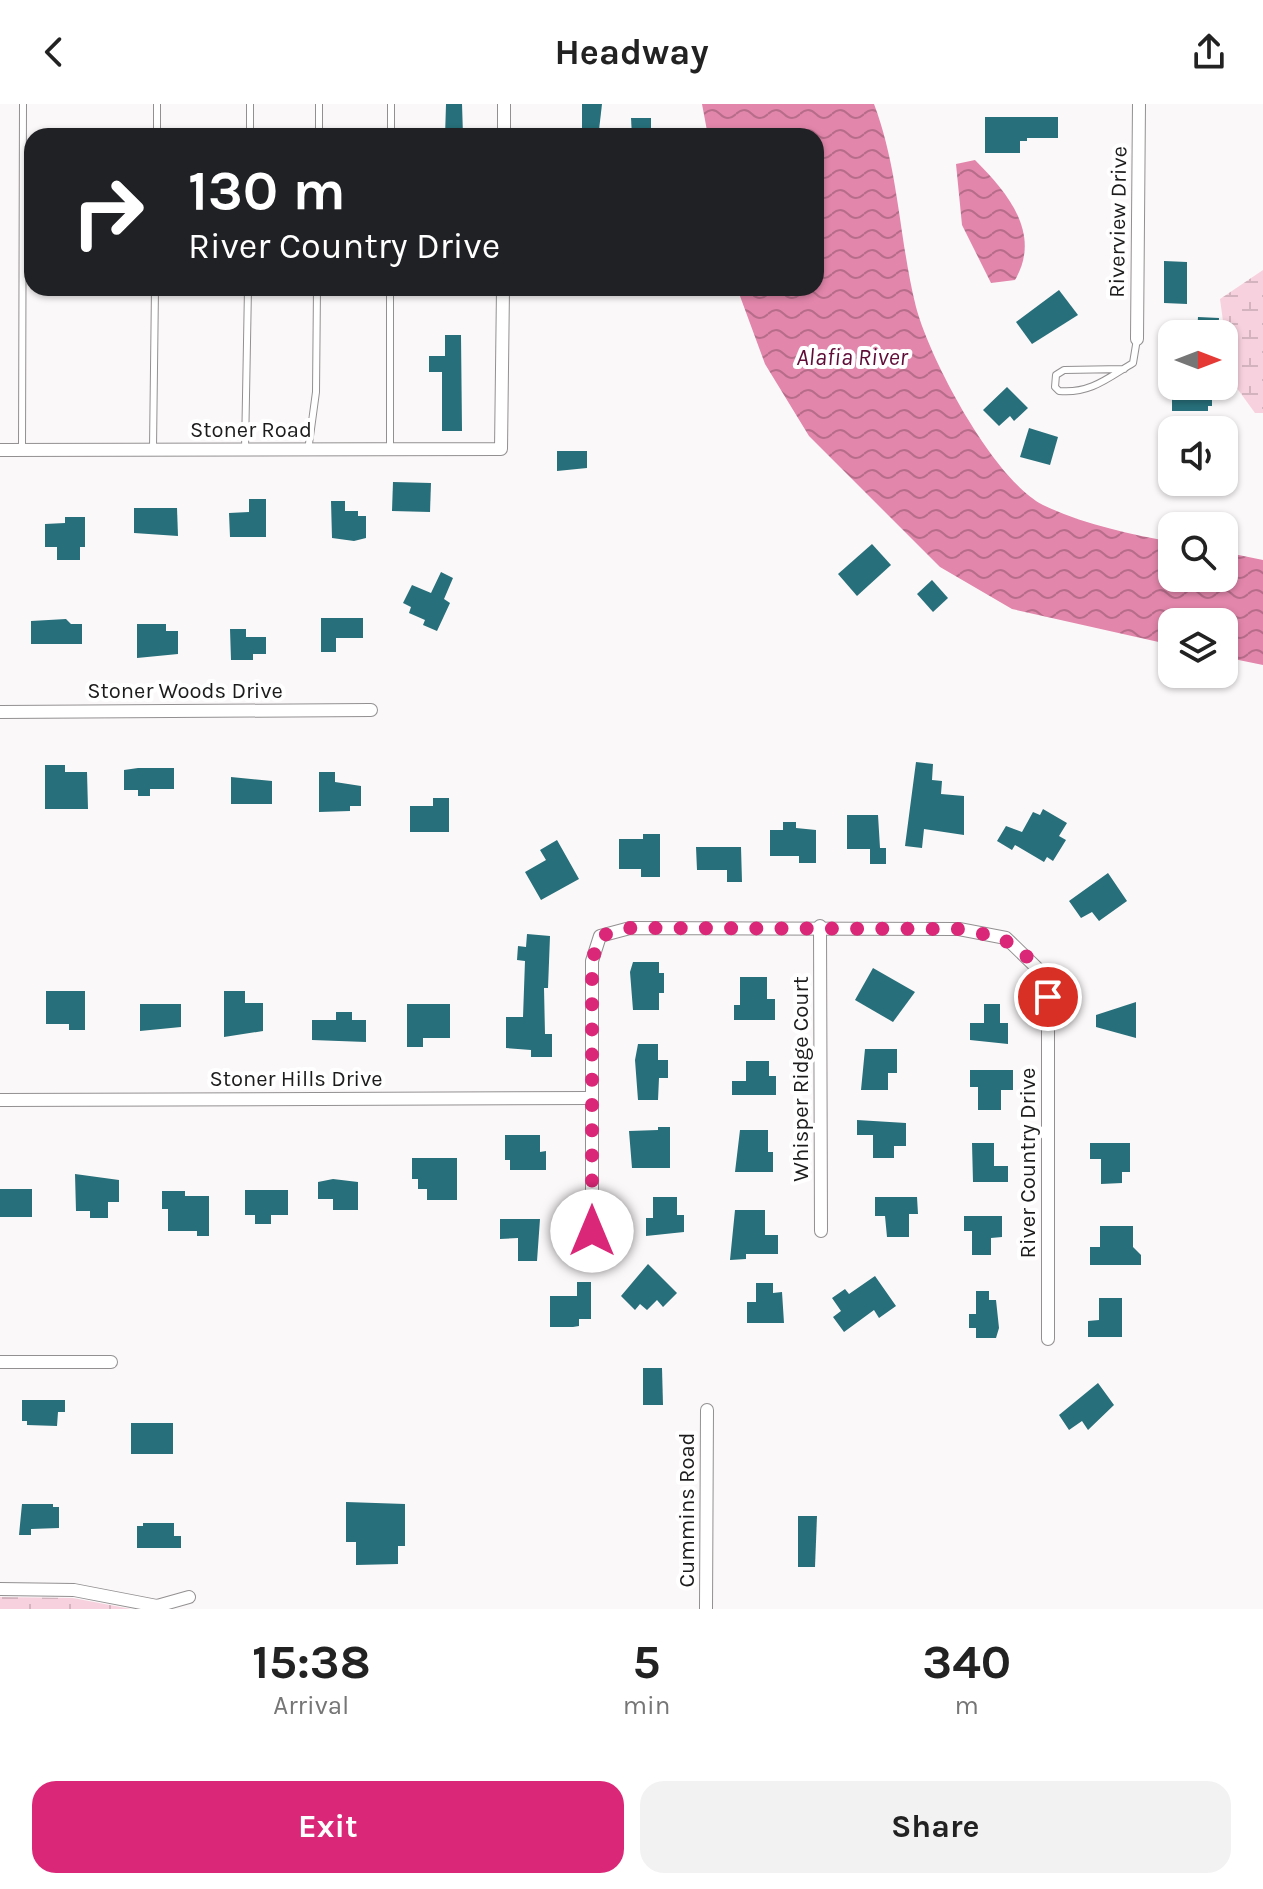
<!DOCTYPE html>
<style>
:root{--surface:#fff;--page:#f2f2f2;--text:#222;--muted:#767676;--accent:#db2777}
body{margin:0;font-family:Karla,sans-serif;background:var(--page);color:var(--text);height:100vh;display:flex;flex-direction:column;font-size:30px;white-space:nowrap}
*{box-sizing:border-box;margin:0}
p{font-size:26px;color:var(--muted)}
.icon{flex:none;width:44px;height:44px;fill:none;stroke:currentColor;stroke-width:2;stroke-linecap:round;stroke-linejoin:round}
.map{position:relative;height:1505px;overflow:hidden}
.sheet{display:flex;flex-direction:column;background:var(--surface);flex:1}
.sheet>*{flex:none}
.guide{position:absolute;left:24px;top:24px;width:800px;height:168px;border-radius:24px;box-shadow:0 2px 6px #0004;background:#202124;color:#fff;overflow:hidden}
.needle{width:52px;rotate:90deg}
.buttons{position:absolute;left:1158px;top:216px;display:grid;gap:16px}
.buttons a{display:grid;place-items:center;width:80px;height:80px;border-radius:16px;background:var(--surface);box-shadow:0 2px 6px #0004;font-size:40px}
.pin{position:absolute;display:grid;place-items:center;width:68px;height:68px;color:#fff;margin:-34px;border:4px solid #fff;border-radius:50%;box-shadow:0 2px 8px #0007}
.me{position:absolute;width:88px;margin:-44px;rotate:0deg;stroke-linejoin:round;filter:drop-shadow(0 0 6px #0008)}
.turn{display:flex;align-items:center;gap:28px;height:168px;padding:0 32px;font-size:36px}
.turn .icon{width:104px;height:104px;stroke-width:2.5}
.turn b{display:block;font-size:56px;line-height:68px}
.eta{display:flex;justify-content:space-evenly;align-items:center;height:136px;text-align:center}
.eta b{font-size:48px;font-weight:700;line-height:56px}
.cta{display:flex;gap:16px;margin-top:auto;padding:16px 32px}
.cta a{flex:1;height:92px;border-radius:24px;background:var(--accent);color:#fff;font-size:32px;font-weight:700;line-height:92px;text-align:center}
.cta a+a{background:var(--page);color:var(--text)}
header{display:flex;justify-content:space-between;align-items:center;height:104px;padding:0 32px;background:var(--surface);font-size:36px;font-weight:700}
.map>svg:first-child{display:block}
.wetland{fill:url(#wetland-marsh)}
.water{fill:url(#water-waves)}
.building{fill:#276f7a}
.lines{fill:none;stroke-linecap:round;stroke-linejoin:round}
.service-casing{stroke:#939091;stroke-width:8}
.minor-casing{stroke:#939091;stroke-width:14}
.service{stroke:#fff;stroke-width:6}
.minor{stroke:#fff;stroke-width:12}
.route{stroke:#db2777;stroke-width:14;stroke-dasharray:0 25.2}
.labels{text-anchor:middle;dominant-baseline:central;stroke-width:8;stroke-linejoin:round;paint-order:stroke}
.street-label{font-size:22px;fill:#1d1c1c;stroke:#fff}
.water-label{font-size:24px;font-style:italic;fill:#5f0d37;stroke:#fff}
</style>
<header><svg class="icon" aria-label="back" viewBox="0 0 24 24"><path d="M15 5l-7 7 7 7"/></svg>Headway<svg class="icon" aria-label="share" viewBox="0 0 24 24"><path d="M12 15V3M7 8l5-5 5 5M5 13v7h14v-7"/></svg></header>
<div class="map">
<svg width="1263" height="1505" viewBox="0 0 1263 1505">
<defs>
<pattern id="wetland-marsh" width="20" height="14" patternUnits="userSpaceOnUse" patternTransform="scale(2)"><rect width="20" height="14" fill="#f7d1de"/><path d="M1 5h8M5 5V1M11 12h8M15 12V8" fill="none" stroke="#d3b3be"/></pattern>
<pattern id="water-waves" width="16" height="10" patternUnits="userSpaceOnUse" patternTransform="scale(2)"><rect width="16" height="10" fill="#e286ab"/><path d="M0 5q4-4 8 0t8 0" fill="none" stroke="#b76d8a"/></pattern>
</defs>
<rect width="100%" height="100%" fill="#fbf8f9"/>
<g class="wetland">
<polygon points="1263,166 1263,309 1255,309 1231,276 1220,195"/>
<polygon points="0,1493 73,1494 131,1505 0,1505"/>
</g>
<g class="water">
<path d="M702 0H874C899 66 899 135 916 203 930 256 994 376 1043 401 1082 420 1130 430 1172 438V474H1224V448L1263 456V561L1224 553V518H1172V541L1012 505 940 463 809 332 765 260 737 184H816V32H708Z"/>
<path d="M975 56C1008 89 1042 130 1015 176L991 179 962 121 956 60Z"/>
</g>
<g class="building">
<polygon points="446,0 462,0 463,32 445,32"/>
<polygon points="582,0 602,0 599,26 582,26"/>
<polygon points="985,13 1058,13 1058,34 1027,34 1027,37 1020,37 1020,49 985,49"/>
<polygon points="631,14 651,14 651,32 632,32"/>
<polygon points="1164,157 1187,158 1187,200 1164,199"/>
<polygon points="1059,186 1078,211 1032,240 1016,218"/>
<polygon points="1198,213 1219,214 1218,229 1197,228"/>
<polygon points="445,231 461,231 462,327 442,327 442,268 429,268 429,252 445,252"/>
<polygon points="1172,282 1212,282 1212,302 1208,302 1208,307 1172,307"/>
<polygon points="1007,283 1028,304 1014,317 1010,312 999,322 983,306"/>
<polygon points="1029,324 1058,333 1050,361 1020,353"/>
<polygon points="557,347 587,347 587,364 557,367"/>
<polygon points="393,378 431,379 430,408 392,407"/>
<polygon points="249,395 266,395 266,433 230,433 229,409 249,408"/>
<polygon points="331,397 345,397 345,407 358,407 358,412 366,412 366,434 354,437 332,434"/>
<polygon points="134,404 177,404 178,432 134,429"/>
<polygon points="65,413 85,413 85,443 80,443 80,456 57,456 57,443 45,443 45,420 65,419"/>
<polygon points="872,440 891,461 857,492 838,470"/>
<polygon points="441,468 453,474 444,495 450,499 437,527 423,521 425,516 409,509 411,503 403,499 412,481 431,489"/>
<polygon points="932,476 948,494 933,508 917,490"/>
<polygon points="321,514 363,514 363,534 336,534 336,548 321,548"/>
<polygon points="66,515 71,520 82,520 82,540 31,540 31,517"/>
<polygon points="137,520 166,520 166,527 178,527 178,550 137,554"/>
<polygon points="230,525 246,525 246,533 266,533 266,550 253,550 253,556 231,556"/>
<polygon points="916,658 933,660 932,676 942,677 941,690 964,692 964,731 924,725 922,744 905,742"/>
<polygon points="45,661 65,661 65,668 87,668 88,705 45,705"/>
<polygon points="138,664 174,664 174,685 150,685 150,692 138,692 138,686 124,686 124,666"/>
<polygon points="319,668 335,668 335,678 361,682 361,702 350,702 350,707 319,708"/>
<polygon points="231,673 272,677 272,700 231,700"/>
<polygon points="433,694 449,694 449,728 410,728 410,702 433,702"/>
<polygon points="1043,705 1067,719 1059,732 1066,736 1053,757 1047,753 1044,758 1015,741 1012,746 997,737 1006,722 1022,728 1033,708 1040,711"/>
<polygon points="847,711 878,711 880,744 886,744 886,760 870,760 870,745 847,745"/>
<polygon points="783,718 796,718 796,724 816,726 816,759 799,759 799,752 770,752 770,726 783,726"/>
<polygon points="643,730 660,730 660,773 641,773 641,765 619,765 619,735 643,735"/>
<polygon points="557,736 579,775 541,796 525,768 546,756 540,746"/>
<polygon points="696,743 741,743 742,778 727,778 727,766 697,766"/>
<polygon points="1108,769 1127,797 1099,817 1092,808 1081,814 1069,797"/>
<polygon points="527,830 550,832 548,884 544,884 545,930 552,930 552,953 531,953 531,946 506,944 506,913 523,913 525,857 517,856 518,842 526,843"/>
<polygon points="633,858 659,858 659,869 664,869 664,889 659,889 659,906 633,906 630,868"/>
<polygon points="873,864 915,888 893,918 855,896"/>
<polygon points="740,873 767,873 767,895 775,895 775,916 734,916 734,901 740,901"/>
<polygon points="46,887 85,887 85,926 69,926 69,920 46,920"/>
<polygon points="224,887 245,887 245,899 263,899 263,927 224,933"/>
<polygon points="1136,898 1136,934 1096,923 1096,911"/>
<polygon points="140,900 181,900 181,923 140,927"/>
<polygon points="407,900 450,900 450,934 423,934 423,943 407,943"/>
<polygon points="984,900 1000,900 1000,919 1008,919 1008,940 970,936 970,919 984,919"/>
<polygon points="336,908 352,908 352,916 366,916 366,938 312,936 312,916 336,916"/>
<polygon points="638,940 658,940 658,956 668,956 668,974 659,974 658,996 638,996 635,956"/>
<polygon points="865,945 897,945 897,969 888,969 888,986 861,986"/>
<polygon points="746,957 769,957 769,972 776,972 776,991 732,991 732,977 746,977"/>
<polygon points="970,966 1013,966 1013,986 1001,986 1001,1006 978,1006 978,983 970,983"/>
<polygon points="857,1016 906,1019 906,1042 894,1042 894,1054 873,1054 873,1031 857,1031"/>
<polygon points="658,1023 670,1023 670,1064 632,1064 629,1027 658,1026"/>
<polygon points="740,1026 768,1026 768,1048 773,1048 773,1068 735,1068"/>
<polygon points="505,1031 540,1031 540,1048 546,1047 546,1066 510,1066 510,1056 505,1056"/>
<polygon points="972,1039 994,1039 994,1062 1008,1062 1008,1078 973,1078"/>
<polygon points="1090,1039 1130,1039 1130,1068 1122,1068 1122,1079 1101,1080 1101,1055 1090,1055"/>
<polygon points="412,1054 457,1054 457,1096 427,1096 427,1085 418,1085 418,1075 412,1075"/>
<polygon points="75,1070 119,1076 119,1098 108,1098 108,1114 90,1114 90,1107 76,1107"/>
<polygon points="333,1075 358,1078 358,1106 333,1106 333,1095 318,1095 318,1078"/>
<rect x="0" y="1085" width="32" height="28"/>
<polygon points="245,1086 288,1086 288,1111 271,1111 271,1120 255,1120 255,1111 245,1111"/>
<polygon points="162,1087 185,1087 185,1092 209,1092 209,1132 197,1132 197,1127 168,1127 168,1105 162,1105"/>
<polygon points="653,1093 677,1093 677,1111 684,1111 684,1128 646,1132 646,1114 653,1114"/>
<polygon points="875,1093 917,1093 918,1110 909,1110 909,1133 887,1133 885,1112 875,1112"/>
<polygon points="735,1106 765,1106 765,1131 778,1131 778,1150 746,1150 746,1155 730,1156"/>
<polygon points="964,1112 1002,1112 1002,1133 991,1134 991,1151 972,1151 972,1127 964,1127"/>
<polygon points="500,1115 540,1115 537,1157 518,1157 518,1134 500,1135"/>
<polygon points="1100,1122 1133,1122 1133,1143 1141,1151 1141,1161 1090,1161 1090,1143 1100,1143"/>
<polygon points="648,1160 677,1189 663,1203 657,1196 647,1206 640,1200 635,1206 621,1192"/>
<polygon points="875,1172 896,1202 879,1214 874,1206 844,1228 833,1213 841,1207 832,1194 845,1185 849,1190"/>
<polygon points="577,1178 591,1178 591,1215 579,1215 579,1222 573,1223 550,1223 550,1192 577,1192"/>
<polygon points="756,1179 773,1179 773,1189 782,1188 784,1219 747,1219 747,1198 756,1198"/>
<polygon points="976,1187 989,1187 989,1196 996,1196 999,1224 996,1234 976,1234 976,1224 969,1224 969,1210 976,1210"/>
<polygon points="1099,1194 1122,1194 1122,1233 1088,1233 1088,1217 1099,1216"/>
<polygon points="643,1264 662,1264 663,1301 643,1301"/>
<polygon points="1098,1279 1114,1301 1088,1326 1082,1317 1069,1326 1059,1311"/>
<polygon points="22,1296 65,1296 65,1308 58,1308 57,1322 27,1321 27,1317 22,1317"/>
<rect x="131" y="1319" width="42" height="31"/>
<polygon points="346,1398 405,1400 405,1442 398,1442 398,1460 356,1461 356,1438 346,1438"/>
<polygon points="22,1400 53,1400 53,1403 59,1403 59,1424 31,1425 31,1431 19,1431"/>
<polygon points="798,1412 817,1412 815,1463 798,1463"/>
<polygon points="143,1419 174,1419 174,1432 181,1432 181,1444 137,1444 137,1422 143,1422"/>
</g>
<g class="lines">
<defs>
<g id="service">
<polyline points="157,32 157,0"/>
<polyline points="250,32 250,0"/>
<polyline points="319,32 319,0"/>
<polyline points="391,32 391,0"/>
<path d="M1124 265 1064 266 1056 271 1055 283 1059 287C1090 290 1108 274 1133 259L1137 235"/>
<polyline points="153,344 155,184"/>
<polyline points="390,344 390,184"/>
<polyline points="22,346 23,0"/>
<polyline points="245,346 248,184"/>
<polyline points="308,347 316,288 317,184"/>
</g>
<g id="minor">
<polyline points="504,0 504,32"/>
<polyline points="1137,235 1139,0"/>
<polyline points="0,346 501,345 503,184"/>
<polyline points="0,608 371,606"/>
<polyline points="820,822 821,1127"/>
<polyline points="0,996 592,994"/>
<polyline points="592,1127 592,857 600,832 630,824 959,825 1006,834 1037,864 1048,893 1048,1235"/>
<polyline points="0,1258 111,1258"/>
<polyline points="0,1485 74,1486 157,1502 189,1493"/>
<polyline points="706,1505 707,1306"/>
</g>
</defs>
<use href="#service" class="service-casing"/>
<use href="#minor" class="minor-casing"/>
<use href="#service" class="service"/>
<use href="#minor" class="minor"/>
</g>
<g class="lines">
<path class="route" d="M592 1127V857L600 832 630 824 959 825C1012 835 1028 840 1048 893"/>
</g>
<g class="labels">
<g class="street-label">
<text transform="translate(1118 118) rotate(-89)">Riverview Drive</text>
<text x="251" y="326">Stoner Road</text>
<text x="185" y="587">Stoner Woods Drive</text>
<text x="296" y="975">Stoner Hills Drive</text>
<text transform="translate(801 975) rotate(-90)">Whisper Ridge Court</text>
<text transform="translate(1028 1059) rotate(-90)">River Country Drive</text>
<text transform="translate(687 1406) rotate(-90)">Cummins Road</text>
</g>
<g class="water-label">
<text x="852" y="253">Alafia River</text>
</g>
</g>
</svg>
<div class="buttons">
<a><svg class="needle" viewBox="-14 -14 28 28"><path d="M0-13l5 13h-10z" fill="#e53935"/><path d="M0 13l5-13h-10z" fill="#767676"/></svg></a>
<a><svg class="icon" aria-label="sound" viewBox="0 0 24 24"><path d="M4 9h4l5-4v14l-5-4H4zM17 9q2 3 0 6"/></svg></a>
<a><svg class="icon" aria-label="search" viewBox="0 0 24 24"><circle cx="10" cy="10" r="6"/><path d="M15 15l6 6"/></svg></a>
<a><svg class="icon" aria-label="layers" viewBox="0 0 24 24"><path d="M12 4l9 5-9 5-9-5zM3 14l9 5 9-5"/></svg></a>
</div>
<div class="pin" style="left:1048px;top:893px;background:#d93025"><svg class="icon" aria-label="arrive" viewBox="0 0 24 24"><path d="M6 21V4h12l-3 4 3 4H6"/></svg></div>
<svg class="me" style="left:592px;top:1127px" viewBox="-20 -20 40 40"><circle r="19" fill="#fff"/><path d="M0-13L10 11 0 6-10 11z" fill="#db2777"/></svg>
<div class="guide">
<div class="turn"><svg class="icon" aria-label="right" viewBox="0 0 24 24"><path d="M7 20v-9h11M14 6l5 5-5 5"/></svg><div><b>130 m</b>River Country Drive</div></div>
</div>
</div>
<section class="sheet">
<div class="eta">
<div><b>15:38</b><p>Arrival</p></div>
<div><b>5</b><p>min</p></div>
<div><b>340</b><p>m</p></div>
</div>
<div class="cta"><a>Exit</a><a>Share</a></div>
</section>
